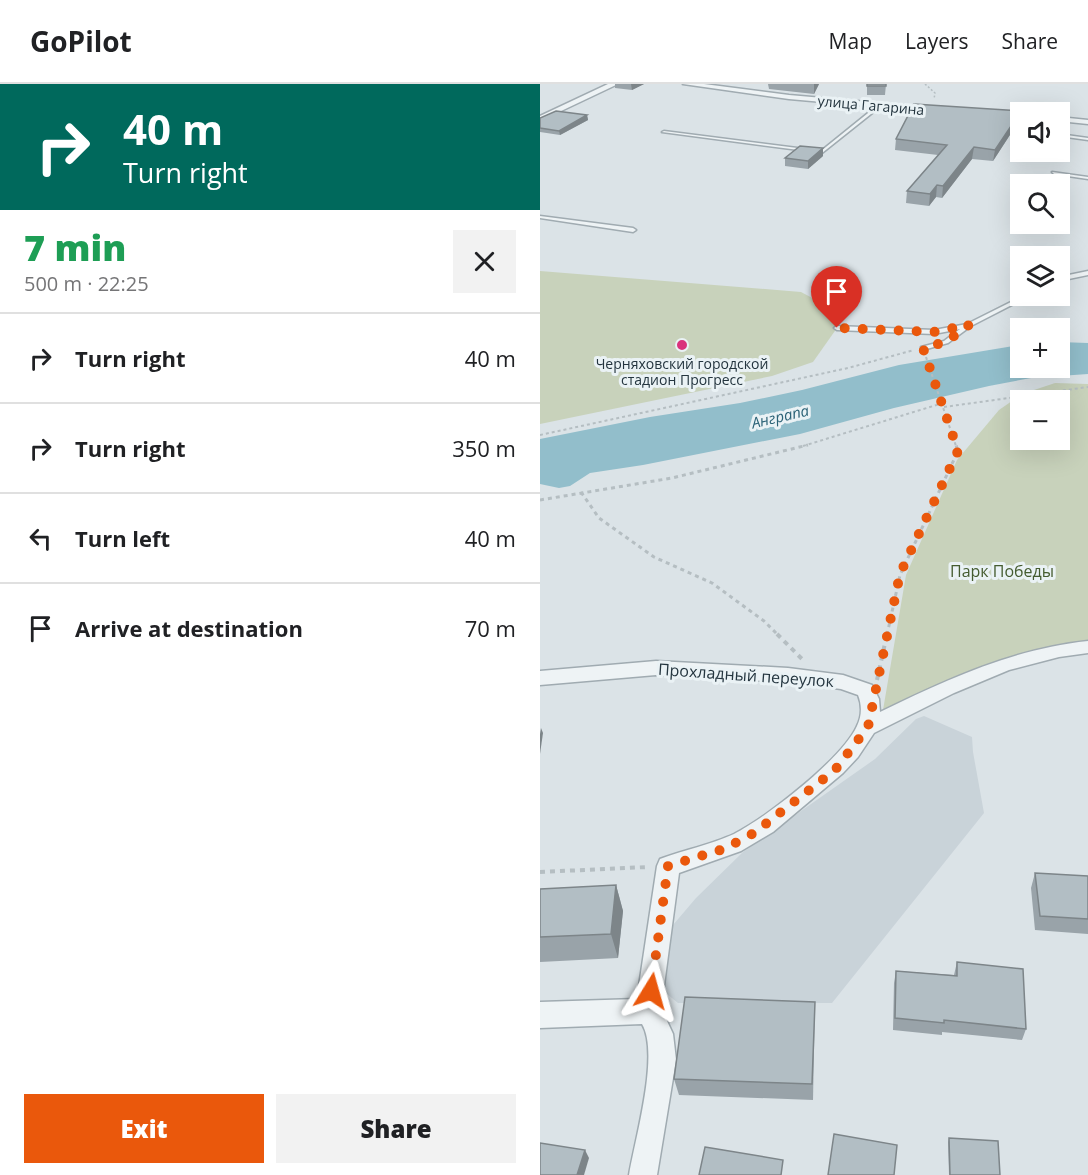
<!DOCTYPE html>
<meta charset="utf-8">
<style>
:root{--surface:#fff;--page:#f2f2f2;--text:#202124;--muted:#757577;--line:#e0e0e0;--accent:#ea580c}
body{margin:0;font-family:"Open Sans",sans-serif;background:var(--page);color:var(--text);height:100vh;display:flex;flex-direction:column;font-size:22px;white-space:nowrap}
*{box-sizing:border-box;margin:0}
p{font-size:20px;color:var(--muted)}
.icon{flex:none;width:33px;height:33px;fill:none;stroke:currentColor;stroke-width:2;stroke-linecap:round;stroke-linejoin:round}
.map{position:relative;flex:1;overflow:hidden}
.side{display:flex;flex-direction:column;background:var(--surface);width:540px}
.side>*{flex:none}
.hud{background:#00695c;color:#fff;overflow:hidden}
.controls{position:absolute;left:470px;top:18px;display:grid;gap:12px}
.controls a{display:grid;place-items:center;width:60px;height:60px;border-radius:0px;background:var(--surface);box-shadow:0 6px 24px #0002;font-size:30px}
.pin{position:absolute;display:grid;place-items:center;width:51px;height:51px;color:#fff;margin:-62px -26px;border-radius:50% 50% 50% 0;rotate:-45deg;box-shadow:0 0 6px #0007}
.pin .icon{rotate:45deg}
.me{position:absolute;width:66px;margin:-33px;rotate:8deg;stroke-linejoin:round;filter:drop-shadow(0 0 4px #0008)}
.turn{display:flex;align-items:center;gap:21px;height:126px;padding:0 24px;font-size:27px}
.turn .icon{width:78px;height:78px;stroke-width:2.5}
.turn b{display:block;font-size:42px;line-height:51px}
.round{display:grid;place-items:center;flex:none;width:63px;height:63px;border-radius:0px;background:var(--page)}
.headline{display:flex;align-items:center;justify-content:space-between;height:102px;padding:0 24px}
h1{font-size:36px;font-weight:800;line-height:45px;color:#1e9e55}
.action{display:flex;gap:12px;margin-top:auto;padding:12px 24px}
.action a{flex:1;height:69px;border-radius:0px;background:var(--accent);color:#fff;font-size:24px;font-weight:800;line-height:69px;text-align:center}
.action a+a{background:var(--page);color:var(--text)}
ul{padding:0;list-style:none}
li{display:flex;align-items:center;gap:18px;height:90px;padding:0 24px;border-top:2px solid var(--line)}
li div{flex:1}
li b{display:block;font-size:22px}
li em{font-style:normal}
header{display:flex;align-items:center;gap:36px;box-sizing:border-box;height:84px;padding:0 30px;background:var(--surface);border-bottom:2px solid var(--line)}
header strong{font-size:28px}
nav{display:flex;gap:33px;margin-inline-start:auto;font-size:21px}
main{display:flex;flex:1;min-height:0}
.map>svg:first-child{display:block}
.built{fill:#c9d3d9}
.green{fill:#c8d2bb;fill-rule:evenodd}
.water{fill:#92becb}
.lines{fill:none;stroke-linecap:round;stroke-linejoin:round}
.service-casing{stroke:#a0abb1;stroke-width:3}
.minor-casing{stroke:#a0abb1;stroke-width:3}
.path-far3{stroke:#b5bec2;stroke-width:1.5;stroke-dasharray:2 2;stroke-linecap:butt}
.path-far2{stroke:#b5bec2;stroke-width:2;stroke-dasharray:3 3;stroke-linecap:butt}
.path-far1{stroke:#b5bec2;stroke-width:3;stroke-dasharray:4 4;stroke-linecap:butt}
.path{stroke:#b5bec2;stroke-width:4;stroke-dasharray:5 5;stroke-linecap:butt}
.service{fill:#eef3f5;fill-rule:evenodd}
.minor{fill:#eef3f5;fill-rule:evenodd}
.wall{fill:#99a3a9}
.shaded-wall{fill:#7d8589}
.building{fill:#b2bec4;stroke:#7d8589;stroke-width:1.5}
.route{stroke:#ea580c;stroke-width:10;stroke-dasharray:0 18}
.poi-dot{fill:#da327c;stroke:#eaf2f5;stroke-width:2}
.labels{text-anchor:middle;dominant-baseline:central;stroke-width:6;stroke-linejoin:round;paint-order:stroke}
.far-street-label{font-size:14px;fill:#24353f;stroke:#eaf2f5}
.far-poi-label{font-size:14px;fill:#24353f;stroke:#eaf2f5}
.far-water-label{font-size:15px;font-style:italic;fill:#2b6276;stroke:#eaf2f5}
.park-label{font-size:16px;fill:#455c30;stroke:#eaf2f5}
.street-label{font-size:16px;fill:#24353f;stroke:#eaf2f5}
</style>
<header>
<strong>GoPilot</strong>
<nav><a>Map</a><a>Layers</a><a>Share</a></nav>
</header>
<main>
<section class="side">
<div class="hud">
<div class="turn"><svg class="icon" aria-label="right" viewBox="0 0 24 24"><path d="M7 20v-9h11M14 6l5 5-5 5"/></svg><div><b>40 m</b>Turn right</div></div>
</div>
<div class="headline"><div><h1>7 min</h1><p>500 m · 22:25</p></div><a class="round"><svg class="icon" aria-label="close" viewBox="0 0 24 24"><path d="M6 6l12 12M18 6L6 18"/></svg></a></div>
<ul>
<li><svg class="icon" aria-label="right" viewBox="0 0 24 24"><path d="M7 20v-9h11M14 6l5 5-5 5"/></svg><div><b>Turn right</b></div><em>40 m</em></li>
<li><svg class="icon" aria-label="right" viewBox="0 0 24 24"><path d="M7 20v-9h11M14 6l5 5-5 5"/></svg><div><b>Turn right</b></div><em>350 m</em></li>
<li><svg class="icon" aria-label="left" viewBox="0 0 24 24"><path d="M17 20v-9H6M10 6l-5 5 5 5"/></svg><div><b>Turn left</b></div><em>40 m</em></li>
<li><svg class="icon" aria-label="arrive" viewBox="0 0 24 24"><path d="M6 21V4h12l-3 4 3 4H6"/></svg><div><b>Arrive at destination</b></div><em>70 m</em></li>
</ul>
<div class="action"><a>Exit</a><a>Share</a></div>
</section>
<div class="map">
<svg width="548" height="1091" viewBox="0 0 548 1091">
<rect width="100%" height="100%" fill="#dbe3e7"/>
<polygon class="built" points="384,632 432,653 433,668 444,729 292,919 138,919 121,905 133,841 156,814 203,768 335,675 376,635"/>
<g class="green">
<polygon points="0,187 261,208 291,224 297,244 273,278 232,292 0,340"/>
<path d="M515 299 548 300V556L448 581 342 632 366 491 417 376 459 326 482 310ZM480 316H519V356H480Z"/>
</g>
<polygon class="water" points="519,258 548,259 548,290 491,294 449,302 354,324 260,350 103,381 50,389 30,402 19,404 0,400 0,355 110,333 200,319 262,306 359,281 480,261 480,284 519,284"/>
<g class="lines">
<defs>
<g id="service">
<polygon points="338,21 341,22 282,69 122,48 124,47 281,67"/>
<polygon points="519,50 548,54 548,56 519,52"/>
<polygon points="512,88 548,93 548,95 514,90"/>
<polygon points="0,132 93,144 96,146 93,148 0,134"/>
<polygon points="548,187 548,191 519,197 519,193"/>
<polygon points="483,212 489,212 431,242 408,259 383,266 381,265 381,263 404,257 420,245 394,250 297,246 294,244 297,242 394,246 427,240"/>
</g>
<g id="minor">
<polygon points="68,0 78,0 0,37 0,32"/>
<polygon points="143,0 164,0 249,11 396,24 400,26 396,28 249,15"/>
<polygon points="519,33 548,36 548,40 519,37"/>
<path d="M548 557V569L519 573 469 586 414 609 334 649 318 673 303 689 233 748 201 767 139 789 121 924 133 950 136 976 117 1091H89C95 1055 120 970 102 940L0 944V918L97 915 117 782 120 775C144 766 170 761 194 750 227 733 302 675 317 642 322 632 322 621 318 611L301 605 248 598 116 591 0 601V587L116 577 248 584 303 591 332 601 339 615 340 628C408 595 473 565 548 557Z"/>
</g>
</defs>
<use href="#service" class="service-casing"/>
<use href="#minor" class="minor-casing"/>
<polyline class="path-far3" points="385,0 395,9 394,15"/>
<g class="path-far2">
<polyline points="386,273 416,362"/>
<polyline points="404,323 548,303"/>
<polyline points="0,351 308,284 374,266"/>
<polyline points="263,362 403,319"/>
</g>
<g class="path-far1">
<polyline points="41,408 59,434 114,473 172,499 224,537 238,551"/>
<polyline points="0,416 132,394 268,361"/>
<polyline points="347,551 360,491 418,367 416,361"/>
</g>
<g class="path">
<polyline points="237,550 264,577"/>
<polyline points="337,596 347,550"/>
<polyline points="0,788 108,783"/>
</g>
<use href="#service" class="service"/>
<use href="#minor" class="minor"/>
</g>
<g class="wall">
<polygon points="75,0 104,0 92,6 75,4"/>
<polygon points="228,0 279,0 274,10 229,5"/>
<polygon points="327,0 346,0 345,11 327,11"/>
<polygon points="47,31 48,36 20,51 0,48 0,34"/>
<polygon points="479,37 453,77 432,75 402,114 396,113 389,122 366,119 367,107 398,71 355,66 356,55"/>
<polygon points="283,72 268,85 245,82 245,74"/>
<polygon points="495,789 548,792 548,850 495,846 491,804"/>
<polygon points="76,801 83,827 78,874 0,878 0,805"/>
<polygon points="417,878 486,945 482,956 402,948 402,951 353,946 354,899 356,887 414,891"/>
<polygon points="275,918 273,1016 139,1011 134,995"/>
<polygon points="409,1054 460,1091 409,1091 408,1058"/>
</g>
<g class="shaded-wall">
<polygon points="91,0 104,0 92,6"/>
<polygon points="274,0 279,0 274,10"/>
<polygon points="481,27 479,37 453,77 455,66"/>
<polygon points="47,31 48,36 20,51 19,47"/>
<polygon points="434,63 432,75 402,114 403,102"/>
<polygon points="283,64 283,72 268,85 268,77"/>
<polygon points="397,101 396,113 389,122 390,110"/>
<polygon points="1,644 3,649 0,670 0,650"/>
<polygon points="76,801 83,827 78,874 71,850"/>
<polygon points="45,1066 49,1074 44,1091 37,1091"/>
</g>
<g class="building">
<rect x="327" y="0" width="19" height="2"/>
<polygon points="374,20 481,27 455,66 434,63 403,102 397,101 390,110 367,107 407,61 356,55"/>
<polygon points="16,27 47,31 19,47 0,44 0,34"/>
<polygon points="260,62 283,64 268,77 245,74"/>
<polygon points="495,789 548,792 548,835 500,832"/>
<polygon points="76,801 71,850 0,853 0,805"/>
<polygon points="417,878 483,885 486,945 404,936 404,939 355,934 356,887 417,892"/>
<polygon points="145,913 275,918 272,1000 134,995"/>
<polygon points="294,1050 357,1061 354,1091 288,1091"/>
<polygon points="409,1054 458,1057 460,1091 410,1091"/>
<polygon points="0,1059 45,1066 37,1091 0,1091"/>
<polygon points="165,1063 243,1076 241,1091 159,1091"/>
</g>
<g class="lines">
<polyline class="route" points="111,907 128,782 184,765 214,749 295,686 328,643 360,490 418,367 383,264 406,258 429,241 394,248 297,244"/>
</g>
<circle class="poi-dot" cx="142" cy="261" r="6"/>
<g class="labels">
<g class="far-street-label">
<text transform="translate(331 21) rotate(5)">улица Гагарина</text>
</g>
<g class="far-poi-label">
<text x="142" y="279">Черняховский городской<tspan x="142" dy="16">стадион Прогресс</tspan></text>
</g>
<g class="far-water-label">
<text transform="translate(240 332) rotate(-13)">Анграпа</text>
</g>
<g class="park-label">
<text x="462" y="487">Парк Победы</text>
</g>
<g class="street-label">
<text transform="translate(206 591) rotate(4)">Прохладный переулок</text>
</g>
</g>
</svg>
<div class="controls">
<a><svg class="icon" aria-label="sound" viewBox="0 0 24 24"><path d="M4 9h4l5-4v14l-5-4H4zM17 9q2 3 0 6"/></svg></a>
<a><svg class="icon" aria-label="search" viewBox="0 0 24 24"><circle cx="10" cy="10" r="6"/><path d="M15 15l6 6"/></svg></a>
<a><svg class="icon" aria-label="layers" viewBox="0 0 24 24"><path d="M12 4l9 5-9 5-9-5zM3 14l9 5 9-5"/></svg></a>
<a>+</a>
<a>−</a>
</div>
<div class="pin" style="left:297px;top:244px;background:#d93025"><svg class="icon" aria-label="arrive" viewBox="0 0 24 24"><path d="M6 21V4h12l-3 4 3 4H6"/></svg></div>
<svg class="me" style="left:111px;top:907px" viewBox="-20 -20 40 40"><path d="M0-17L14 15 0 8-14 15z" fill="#ea580c" stroke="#fff" stroke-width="4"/></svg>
</div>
</main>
